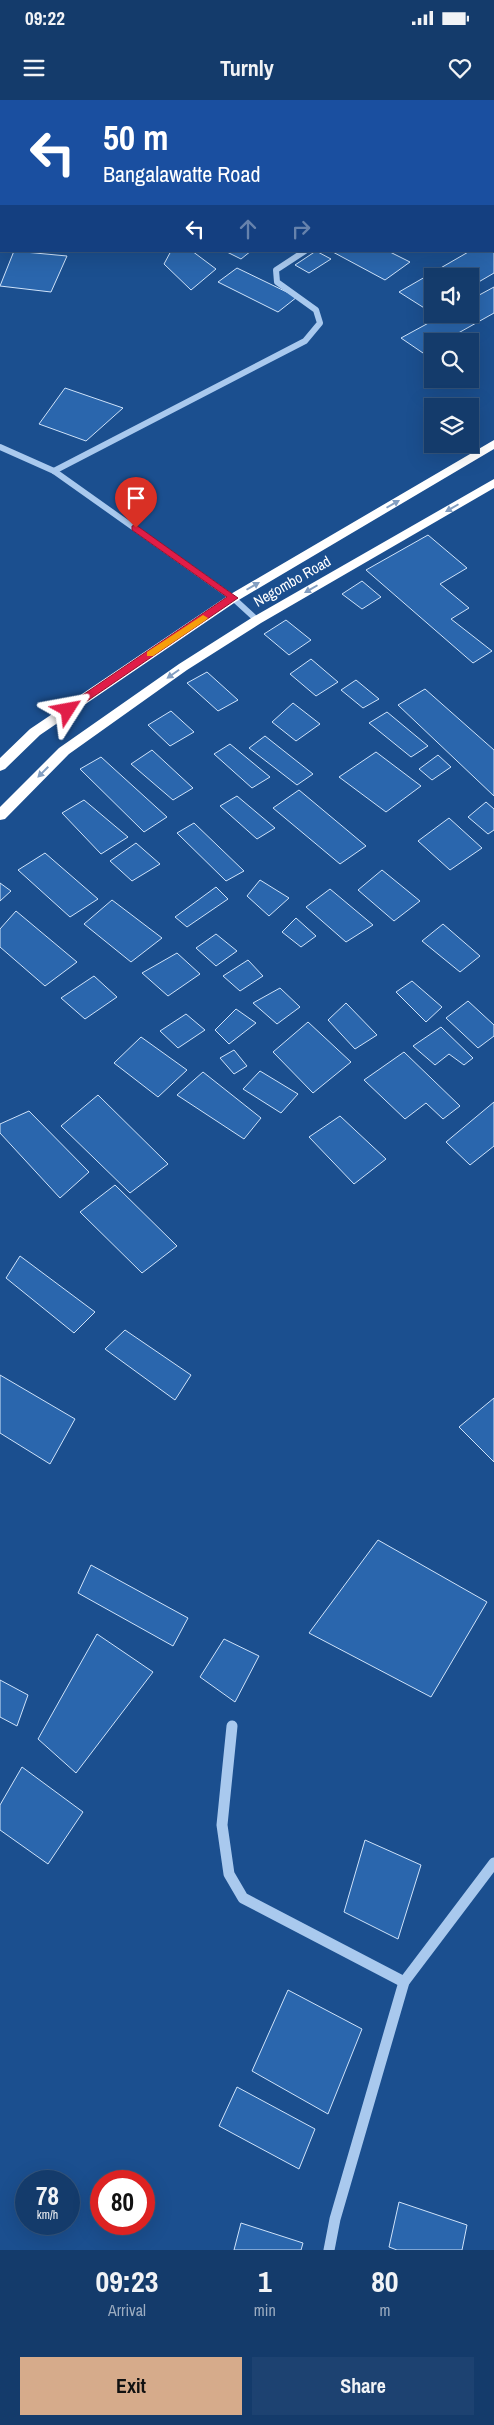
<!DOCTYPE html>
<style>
:root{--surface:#143b6b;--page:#1d4271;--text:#f1f3f6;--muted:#9dadc1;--line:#33557e;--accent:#d6ab8b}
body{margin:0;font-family:"Archivo Narrow",sans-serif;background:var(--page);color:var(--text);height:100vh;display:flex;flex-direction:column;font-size:19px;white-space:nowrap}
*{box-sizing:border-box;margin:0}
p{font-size:16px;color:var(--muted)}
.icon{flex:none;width:28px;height:28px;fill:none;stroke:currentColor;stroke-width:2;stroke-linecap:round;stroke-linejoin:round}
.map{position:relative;height:2150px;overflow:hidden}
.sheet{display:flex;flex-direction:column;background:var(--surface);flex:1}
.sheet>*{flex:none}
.banner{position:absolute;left:0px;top:0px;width:495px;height:152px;box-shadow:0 5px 20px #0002,0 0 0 1px var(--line);background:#1a4fa0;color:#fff;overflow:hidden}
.fabs{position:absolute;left:424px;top:168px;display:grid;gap:10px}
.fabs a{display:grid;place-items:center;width:55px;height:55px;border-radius:0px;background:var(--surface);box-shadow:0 5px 20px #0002,0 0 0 1px var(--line);font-size:25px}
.speed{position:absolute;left:15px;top:2070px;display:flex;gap:10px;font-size:25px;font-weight:700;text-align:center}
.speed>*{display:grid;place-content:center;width:65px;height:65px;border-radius:50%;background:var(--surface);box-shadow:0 5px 20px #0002,0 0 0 1px var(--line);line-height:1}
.speed small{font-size:12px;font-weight:400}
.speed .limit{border:8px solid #d22;background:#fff;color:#111}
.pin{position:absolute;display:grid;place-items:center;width:42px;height:42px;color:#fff;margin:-51px -21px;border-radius:50% 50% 50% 0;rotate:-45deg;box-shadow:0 0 5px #0007}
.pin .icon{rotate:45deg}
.me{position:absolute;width:55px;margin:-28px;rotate:56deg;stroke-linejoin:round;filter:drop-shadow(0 0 4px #0008)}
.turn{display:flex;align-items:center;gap:18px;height:105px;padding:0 20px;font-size:22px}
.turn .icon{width:65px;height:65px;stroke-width:2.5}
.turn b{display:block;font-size:35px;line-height:42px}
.lanes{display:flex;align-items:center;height:48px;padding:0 20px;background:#0003;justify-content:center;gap:25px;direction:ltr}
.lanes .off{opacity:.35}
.eta{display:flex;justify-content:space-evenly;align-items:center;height:85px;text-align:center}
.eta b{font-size:30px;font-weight:700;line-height:35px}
.primary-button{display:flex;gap:10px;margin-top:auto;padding:10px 20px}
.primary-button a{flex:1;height:58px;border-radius:0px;background:var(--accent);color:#111;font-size:20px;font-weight:700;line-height:58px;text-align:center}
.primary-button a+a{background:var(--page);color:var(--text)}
.status{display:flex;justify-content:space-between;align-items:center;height:35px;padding:0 25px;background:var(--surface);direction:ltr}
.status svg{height:14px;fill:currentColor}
header{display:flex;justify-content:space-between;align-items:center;height:65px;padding:0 20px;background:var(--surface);font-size:22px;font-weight:700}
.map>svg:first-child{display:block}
.building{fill:#2a66ad;stroke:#cfe3fa}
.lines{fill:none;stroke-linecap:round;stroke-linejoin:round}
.minor-far1{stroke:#a9c9ee;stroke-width:6}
.minor{stroke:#a9c9ee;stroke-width:11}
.highway{fill:#fff;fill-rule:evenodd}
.oneway{fill:#829ec1}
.route{fill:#e11d48;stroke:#92132f}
.slow{fill:#f59e0b}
.labels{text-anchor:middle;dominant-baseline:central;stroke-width:5;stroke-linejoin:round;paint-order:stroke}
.street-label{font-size:15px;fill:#fff;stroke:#1b4f8f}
</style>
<div class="status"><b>09:22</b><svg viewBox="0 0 49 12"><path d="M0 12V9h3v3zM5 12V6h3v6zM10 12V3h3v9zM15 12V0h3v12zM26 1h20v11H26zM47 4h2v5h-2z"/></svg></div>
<header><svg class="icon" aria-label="menu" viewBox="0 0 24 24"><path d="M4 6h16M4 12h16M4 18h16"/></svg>Turnly<svg class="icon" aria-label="heart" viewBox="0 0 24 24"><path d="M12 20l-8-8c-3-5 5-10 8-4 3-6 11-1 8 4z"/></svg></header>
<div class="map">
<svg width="494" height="2150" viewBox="0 0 494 2150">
<rect width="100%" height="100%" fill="#1b4f8f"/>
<g class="building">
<polygon points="494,138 494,173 470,187 470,176 432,176 432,209 429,211 399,192 470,151 494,151"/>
<polygon points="14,151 67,156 51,192 0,186"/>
<polygon points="171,151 192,151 216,169 191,190 164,164"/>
<polygon points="225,151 251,151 241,159"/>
<polygon points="316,151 331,159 309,173 295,165"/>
<polygon points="331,151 388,151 410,162 385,180"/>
<polygon points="237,168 297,197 278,212 218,182"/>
<polygon points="494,187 494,213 444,241 432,241 432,248 423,253 401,238 445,214 470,214 470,200"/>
<polygon points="65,288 123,308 86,341 39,324"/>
<polygon points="428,435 467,468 440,484 469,508 451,519 492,551 473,563 366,470"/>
<polygon points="362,481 381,497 362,509 342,494"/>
<polygon points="286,520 311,540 289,555 264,534"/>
<polygon points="311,559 338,582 316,596 290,574"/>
<polygon points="207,572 238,600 218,611 187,583"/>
<polygon points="356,580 379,599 363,608 341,590"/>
<polygon points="425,589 494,650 494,696 398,605"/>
<polygon points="293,603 320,624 296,641 272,622"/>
<polygon points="171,611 194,632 170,646 148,625"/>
<polygon points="387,612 428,646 411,657 369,623"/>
<polygon points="265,636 313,674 297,685 249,648"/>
<polygon points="230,644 270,677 252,688 214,654"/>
<polygon points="152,650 193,688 173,700 131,664"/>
<polygon points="376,652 421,686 386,712 339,677"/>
<polygon points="438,655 451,667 432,680 419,669"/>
<polygon points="101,657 167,717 144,732 80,669"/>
<polygon points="299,690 366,746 340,764 273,708"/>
<polygon points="237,696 275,728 257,739 220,706"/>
<polygon points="84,700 128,737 101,754 62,713"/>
<polygon points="486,702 494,709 494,730 488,734 468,717"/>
<polygon points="449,718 482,748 450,770 418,741"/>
<polygon points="194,723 244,771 226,781 177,733"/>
<polygon points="136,743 160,764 132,781 110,761"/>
<polygon points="45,753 98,799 70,817 18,770"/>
<polygon points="382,770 420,801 394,821 358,790"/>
<polygon points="260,780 289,798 269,816 247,796"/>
<polygon points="0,783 11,791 0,801"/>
<polygon points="216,787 228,799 187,827 175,817"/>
<polygon points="330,789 373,825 346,842 306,807"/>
<polygon points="112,800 162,838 131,862 84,824"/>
<polygon points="16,811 77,862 45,886 0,847 0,829"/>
<polygon points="296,818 316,836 301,847 282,832"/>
<polygon points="443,824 480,856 460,872 422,841"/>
<polygon points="216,834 237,851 216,866 196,848"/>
<polygon points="177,853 200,874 168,896 142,873"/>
<polygon points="248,860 263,876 240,891 223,876"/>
<polygon points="94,876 117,897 85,919 61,898"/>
<polygon points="412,881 442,907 426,922 396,892"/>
<polygon points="280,888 300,907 277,924 253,903"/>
<polygon points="468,901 494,925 494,936 478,948 446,918"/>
<polygon points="346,903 377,935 355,949 328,920"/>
<polygon points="236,909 256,923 229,944 215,930"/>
<polygon points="186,914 205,930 178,948 160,931"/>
<polygon points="308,922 351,962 313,993 273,952"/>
<polygon points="441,927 473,958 464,965 449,954 435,965 413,946"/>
<polygon points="141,937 187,970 158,997 114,963"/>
<polygon points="234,950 247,966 234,974 220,958"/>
<polygon points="404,952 460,1006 443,1019 426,1003 405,1019 364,980"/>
<polygon points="260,971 298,994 281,1013 243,989"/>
<polygon points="203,972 261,1018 244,1039 177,995"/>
<polygon points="98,995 168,1064 130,1093 61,1026"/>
<polygon points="494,1002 494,1046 470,1065 446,1042"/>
<polygon points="29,1011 89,1072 60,1098 0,1033 0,1024"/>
<polygon points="340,1016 386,1059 354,1084 309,1037"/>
<polygon points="115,1085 177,1146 142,1173 80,1112"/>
<polygon points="20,1156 95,1212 74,1233 6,1178"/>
<polygon points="125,1230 191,1275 175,1300 105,1249"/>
<polygon points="0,1275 75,1319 50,1364 0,1333"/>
<polygon points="494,1298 494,1362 459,1327"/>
<polygon points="378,1440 487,1502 431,1597 309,1533"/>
<polygon points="91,1465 188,1518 173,1546 78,1493"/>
<polygon points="97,1534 153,1572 76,1673 38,1639"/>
<polygon points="224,1539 259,1556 235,1602 200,1577"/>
<polygon points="0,1580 28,1595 17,1626 0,1617"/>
<polygon points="22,1667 83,1712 48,1764 0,1730 0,1705"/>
<polygon points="365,1740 421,1765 398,1839 344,1812"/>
<polygon points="288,1890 362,1929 328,2014 252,1971"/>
<polygon points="237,1987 315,2029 299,2069 219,2026"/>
<polygon points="399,2102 467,2125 462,2150 397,2150 389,2147"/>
<polygon points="241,2123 303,2143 301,2150 234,2150"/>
</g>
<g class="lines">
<g class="minor-far1">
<polyline points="0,347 54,371 233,498 257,520"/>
<polyline points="54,371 305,241 320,223 316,210 277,182 276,170 305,151"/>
</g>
<g class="minor">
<polyline points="232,1626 222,1725 229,1774 243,1798 404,1882"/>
<polyline points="329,2150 335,2119 404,1882 494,1763"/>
</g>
<g class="highway">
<polygon points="494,340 494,349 237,501 40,635 5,669 0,671 0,658 30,629 229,495"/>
<polygon points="494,379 494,388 261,523 187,570 69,654 5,719 0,720 0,707 59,648 179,564 253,517"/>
</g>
</g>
<defs><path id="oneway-solid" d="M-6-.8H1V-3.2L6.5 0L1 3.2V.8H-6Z" transform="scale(1.25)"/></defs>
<g class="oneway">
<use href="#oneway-solid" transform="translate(393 404) rotate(-30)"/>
<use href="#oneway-solid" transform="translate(452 408) rotate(150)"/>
<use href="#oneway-solid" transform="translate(253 486) rotate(-30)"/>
<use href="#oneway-solid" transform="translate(311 489) rotate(150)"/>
<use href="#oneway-solid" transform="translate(173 574) rotate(145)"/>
<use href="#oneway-solid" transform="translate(43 672) rotate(135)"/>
</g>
<polygon class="route" points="136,425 238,498 71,612 65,612 65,607 227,497 132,430 132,426"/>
<polygon class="slow" points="203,515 208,518 206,520 153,556 147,556 147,552"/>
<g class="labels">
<g class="street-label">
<text transform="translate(292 481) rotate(-30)">Negombo Road</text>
</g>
</g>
</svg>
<div class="fabs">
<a><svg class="icon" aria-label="sound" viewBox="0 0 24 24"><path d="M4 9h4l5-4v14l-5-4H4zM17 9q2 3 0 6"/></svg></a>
<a><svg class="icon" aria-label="search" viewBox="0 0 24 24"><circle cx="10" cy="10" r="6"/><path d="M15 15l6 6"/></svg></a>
<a><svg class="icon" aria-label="layers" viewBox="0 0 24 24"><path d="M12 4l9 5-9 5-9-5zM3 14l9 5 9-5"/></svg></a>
</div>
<div class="speed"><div>78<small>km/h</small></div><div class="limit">80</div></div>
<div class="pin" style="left:136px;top:428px;background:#d93025"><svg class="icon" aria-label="arrive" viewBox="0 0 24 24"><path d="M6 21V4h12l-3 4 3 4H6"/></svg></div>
<svg class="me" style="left:68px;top:610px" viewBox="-20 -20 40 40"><path d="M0-17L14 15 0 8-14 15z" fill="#e11d48" stroke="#fff" stroke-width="4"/></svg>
<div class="banner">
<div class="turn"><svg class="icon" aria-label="left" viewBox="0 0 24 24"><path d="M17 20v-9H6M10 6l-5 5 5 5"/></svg><div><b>50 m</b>Bangalawatte Road</div></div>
<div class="lanes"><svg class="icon" aria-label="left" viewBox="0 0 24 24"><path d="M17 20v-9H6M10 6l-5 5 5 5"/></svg><svg class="icon off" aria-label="ahead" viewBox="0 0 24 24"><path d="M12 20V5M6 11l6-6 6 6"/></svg><svg class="icon off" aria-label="right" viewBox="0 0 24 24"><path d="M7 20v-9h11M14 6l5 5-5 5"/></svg></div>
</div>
</div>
<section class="sheet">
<div class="eta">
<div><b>09:23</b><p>Arrival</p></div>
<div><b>1</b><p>min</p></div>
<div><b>80</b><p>m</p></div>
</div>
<div class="primary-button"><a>Exit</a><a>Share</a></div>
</section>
